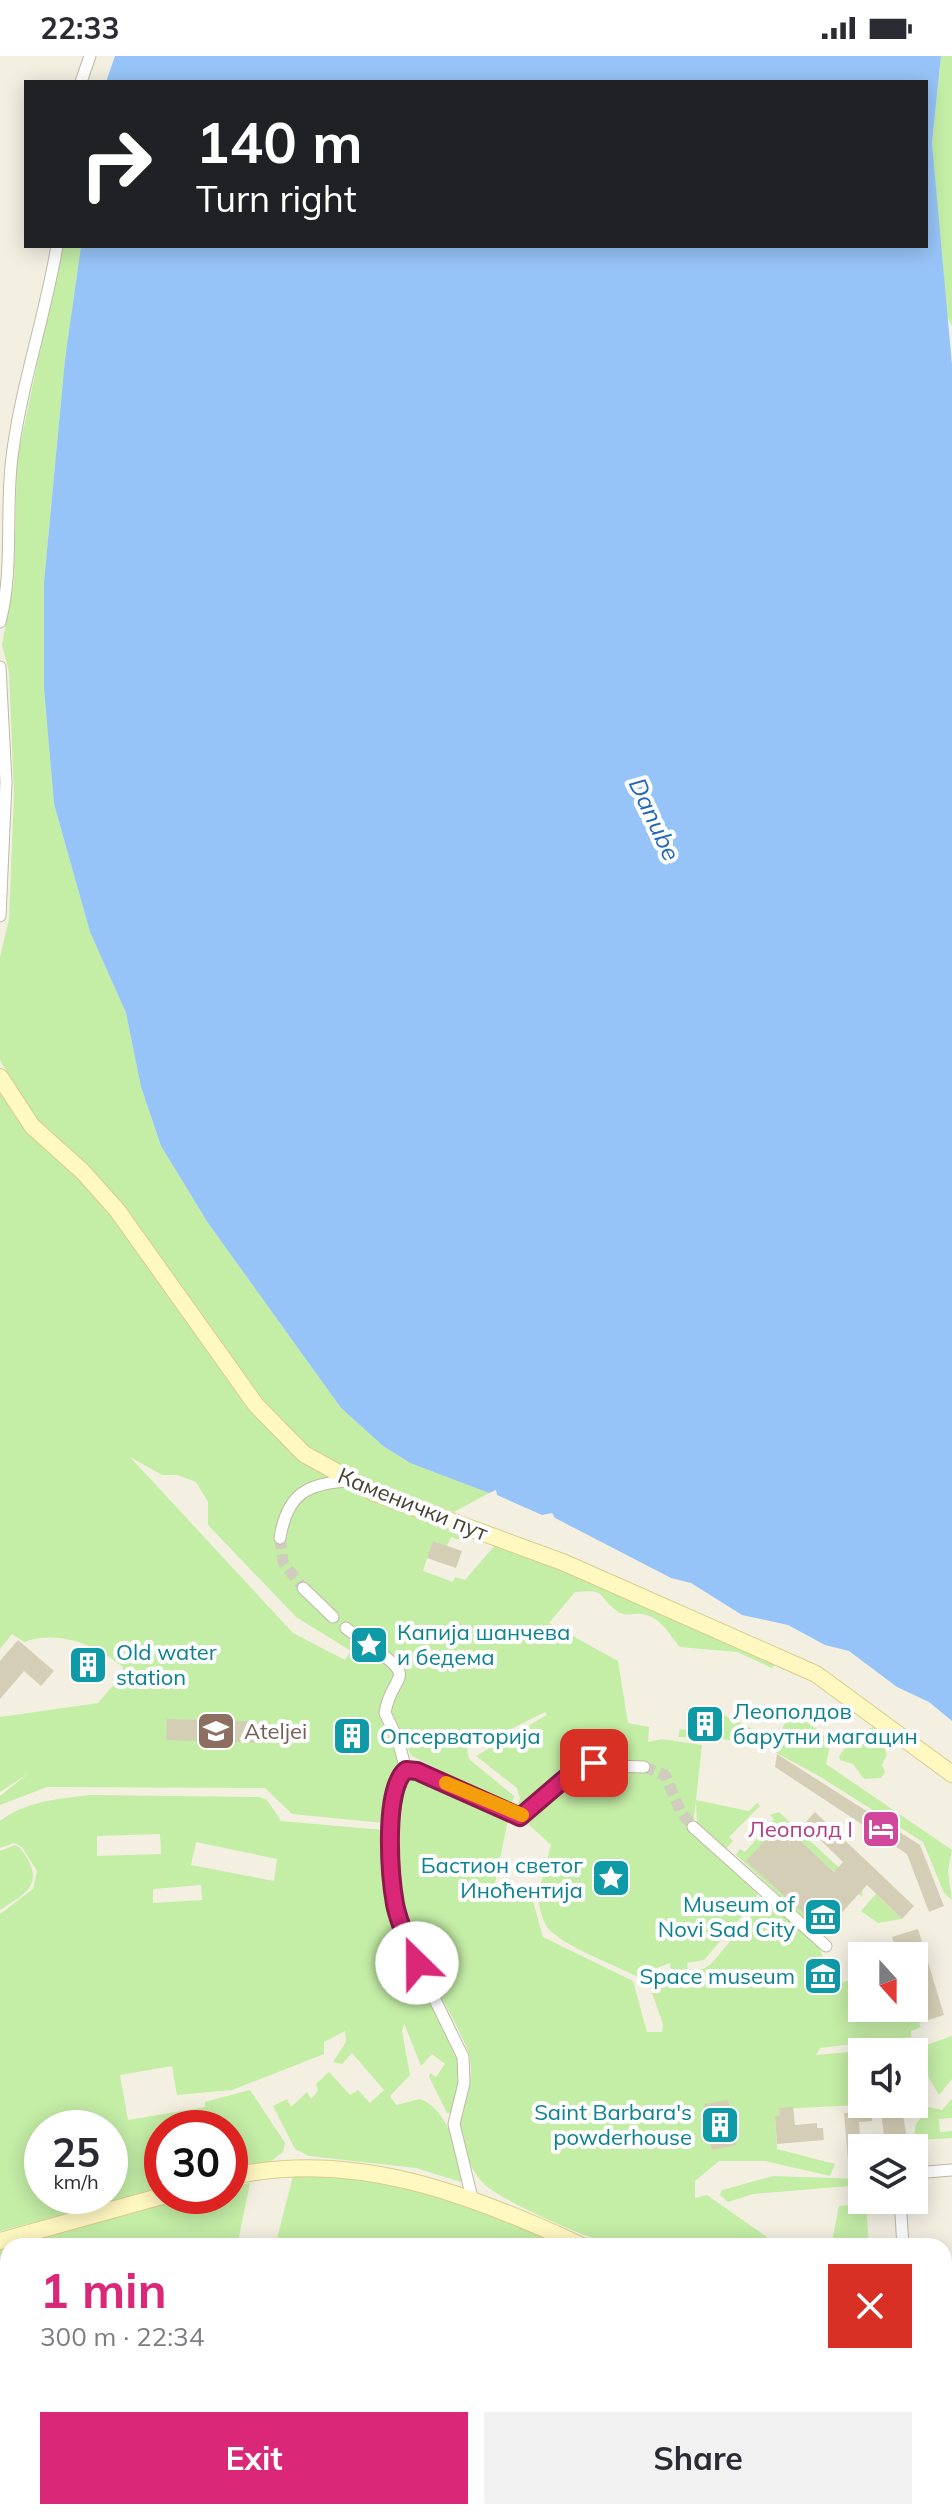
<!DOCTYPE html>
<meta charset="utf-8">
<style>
:root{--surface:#fff;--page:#f2f2f3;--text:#2b2b33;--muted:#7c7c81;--accent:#db2777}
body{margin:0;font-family:Mulish,sans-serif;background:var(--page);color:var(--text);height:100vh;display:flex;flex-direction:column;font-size:30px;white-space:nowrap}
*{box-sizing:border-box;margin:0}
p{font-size:26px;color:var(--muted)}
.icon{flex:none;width:44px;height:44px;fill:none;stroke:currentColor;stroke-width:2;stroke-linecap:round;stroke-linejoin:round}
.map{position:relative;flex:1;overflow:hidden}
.sheet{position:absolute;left:0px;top:2182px;width:952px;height:282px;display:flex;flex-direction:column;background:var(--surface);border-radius:24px 24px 0 0;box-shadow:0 4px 20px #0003}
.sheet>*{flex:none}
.guide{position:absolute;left:24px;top:24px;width:904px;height:168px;border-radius:0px;box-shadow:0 4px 20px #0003;background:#202124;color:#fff;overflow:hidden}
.needle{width:52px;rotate:159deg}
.tools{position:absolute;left:848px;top:1886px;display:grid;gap:16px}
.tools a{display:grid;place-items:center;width:80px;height:80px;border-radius:0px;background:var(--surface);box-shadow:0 4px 20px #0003;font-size:40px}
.speed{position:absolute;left:24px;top:2054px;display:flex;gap:16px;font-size:40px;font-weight:700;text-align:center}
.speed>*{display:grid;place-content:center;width:104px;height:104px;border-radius:50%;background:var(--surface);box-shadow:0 4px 20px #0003;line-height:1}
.speed small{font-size:20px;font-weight:400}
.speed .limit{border:12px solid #d22;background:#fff;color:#111}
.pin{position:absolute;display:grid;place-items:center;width:68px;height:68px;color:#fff;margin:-34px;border-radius:16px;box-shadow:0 4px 12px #0006}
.me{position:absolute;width:88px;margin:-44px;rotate:337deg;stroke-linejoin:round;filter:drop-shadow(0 0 6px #0008)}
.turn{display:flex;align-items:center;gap:28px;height:168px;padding:0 40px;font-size:36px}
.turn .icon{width:104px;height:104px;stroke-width:2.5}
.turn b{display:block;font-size:56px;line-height:68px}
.round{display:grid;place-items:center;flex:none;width:84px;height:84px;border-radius:0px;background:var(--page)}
.overview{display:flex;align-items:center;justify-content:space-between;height:136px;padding:0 40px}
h1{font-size:48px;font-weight:700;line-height:60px;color:var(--accent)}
.button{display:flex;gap:16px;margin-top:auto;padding:16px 40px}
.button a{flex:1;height:92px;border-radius:0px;background:var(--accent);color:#fff;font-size:32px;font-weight:700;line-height:92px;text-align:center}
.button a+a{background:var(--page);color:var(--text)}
.status{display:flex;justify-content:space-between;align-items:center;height:56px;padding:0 40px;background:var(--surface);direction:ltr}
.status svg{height:22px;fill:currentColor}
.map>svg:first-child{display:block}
.green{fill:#c4eda6;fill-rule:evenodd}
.water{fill:#97c4f8}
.building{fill:#d5ceb7}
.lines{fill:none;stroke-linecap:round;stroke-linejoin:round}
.street-tunnel{stroke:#d0cdbf;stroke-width:11;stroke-dasharray:11 5.5;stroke-linecap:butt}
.street-casing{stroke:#bfbaa4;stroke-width:13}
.secondary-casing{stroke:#d8ce8c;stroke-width:18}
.street{stroke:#fff;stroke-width:11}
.secondary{stroke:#fff8c1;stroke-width:16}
.route-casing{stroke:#8e194d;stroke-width:20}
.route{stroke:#db2777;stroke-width:14}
.slow{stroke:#f59e0b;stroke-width:14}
.labels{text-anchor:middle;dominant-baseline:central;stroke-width:8;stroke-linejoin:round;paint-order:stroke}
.street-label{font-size:22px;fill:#454032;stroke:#fff}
.culture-label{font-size:22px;fill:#0d838f;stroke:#fff;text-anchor:start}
.education-label{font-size:22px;fill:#785e54;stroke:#fff;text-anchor:start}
.hotel-label{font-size:22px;fill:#b23c85;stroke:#fff;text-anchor:end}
.water-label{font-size:24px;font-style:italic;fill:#2167bc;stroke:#fff}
</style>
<div class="status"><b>22:33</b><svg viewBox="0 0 49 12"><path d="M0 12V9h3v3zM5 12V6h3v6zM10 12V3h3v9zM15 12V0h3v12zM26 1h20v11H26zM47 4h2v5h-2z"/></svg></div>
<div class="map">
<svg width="952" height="2463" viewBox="0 0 952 2463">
<rect width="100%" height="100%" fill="#f3f0e2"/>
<g class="green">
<polygon points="941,0 952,0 952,270 945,256 932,87"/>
<polygon points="62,190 81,190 65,303 44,526 44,633 54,748 90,876 126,957 141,1031 161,1090 208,1167 341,1352 383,1390 410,1407 489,1437 454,1456 371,1426 294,1382 37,1066 0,1004 0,901 9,863 14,738 9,616 2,589 14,524 17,404"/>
<path d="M0 1035 95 1136 266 1371 287 1391 477 1481 476 1485 466 1481 464 1486 451 1481 447 1490 433 1485 423 1515 453 1526 455 1521 465 1524 496 1488 525 1495 775 1608 772 1612 737 1596 680 1591C668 1577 661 1561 642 1558 633 1557 625 1561 617 1555 595 1539 609 1533 575 1536L549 1567 618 1605 628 1667 649 1671 648 1686 662 1683 702 1689 696 1744 749 1755 757 1747 760 1750 729 1781 733 1785 726 1793 697 1769 696 1745 692 1776 757 1837 756 1844 704 1904 687 1907 688 1914 703 1913 711 1908 766 1843 817 1886 834 1930 862 1919V1952H909L921 1971 911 1975V1981L820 1992 816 1999 926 1989 952 1980V2023L939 2039 922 2010 914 2011V1996H862V2048H880L779 2053 780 2059 775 2060 777 2093 835 2108 830 2120 765 2105H719L695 2125V2142L707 2139 767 2181 765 2190C718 2190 667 2195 620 2190 596 2187 499 2144 483 2127 473 2117 465 2098 461 2084 454 2051 482 2027 466 1990 453 1960 435 1933 422 1903 397 1848 393 1784 400 1725L416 1720 508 1764 495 1827 500 1837 531 1838 543 1881 633 1925 647 1976H662L663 1968 648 1926 662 1916H671L670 1907 636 1920C613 1908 562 1890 547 1871 540 1860 538 1842 536 1829L541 1827 551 1789 526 1766 559 1736 587 1704 523 1754 516 1752 520 1743 517 1732 476 1700 547 1659 545 1656 489 1684H477L467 1693 469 1703 514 1740 511 1750 412 1700 403 1685 384 1767 292 1758 265 1732 47 1731 0 1749V1740L29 1717 0 1736V1661L98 1647 122 1619 123 1611C94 1588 59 1574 24 1586L12 1578 0 1593ZM130 1401 162 1419H177L196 1426 208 1446V1469L296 1561 351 1595 345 1604 293 1577Z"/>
<polygon points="703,1649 771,1682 769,1692 718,1682 678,1681 680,1673 720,1679 723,1661 685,1653"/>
<polygon points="792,1654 831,1685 826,1708 952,1794 948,1815 952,1844 944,1837 923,1786 819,1720 771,1694"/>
<polygon points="874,1671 887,1698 882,1709 885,1716 881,1722 864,1723 853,1708 840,1704 839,1700 847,1690 859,1687 865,1674"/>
<path d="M90 1739 259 1741 267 1744 281 1765 384 1774V1808L392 1860 411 1909 462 2009 452 2057H447L429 2021 430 2017 436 2021 445 2008 432 1998 421 2010 404 1967 402 1975 410 2019 390 2040 396 2049 420 2043C446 2051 464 2102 461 2126L416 2112 309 2100 295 2093 273 2050 287 2043 291 2051 307 2036 311 2043 318 2035 316 2028 329 2016 350 2039 358 2034 370 2047 384 2034 352 1997 342 2008 333 2006 346 1986 345 1975 324 1986V1998L232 2034 177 2039 172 2010 120 2019 128 2064 205 2051V2046L250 2034 285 2087 283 2096 270 2106 230 2116V2072H162V2133L0 2175V1858L33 1833 37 1815 22 1791 14 1787 0 1792V1765C26 1745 58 1743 90 1739ZM160 1778 161 1798 97 1800V1780ZM196 1786 277 1803 274 1825 191 1809ZM201 1829 202 1844 153 1847V1833ZM42 2072H110V2140H42Z"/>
<polygon points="779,1756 863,1834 862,1841 781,1768 747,1805 824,1876 822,1879 736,1799 740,1793 745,1796 774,1763 770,1759"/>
<path d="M15 1789C22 1793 24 1797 28 1804 43 1831 21 1840 0 1854V1795Z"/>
<polygon points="876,1838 902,1863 878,1867 861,1855"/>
<polygon points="952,2043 952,2062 939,2063 940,2076 952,2075 952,2082 917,2084 914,2081 916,2068 929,2051 942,2054"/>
<polygon points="347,2118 469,2147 568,2190 275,2190 293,2120"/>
<polygon points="773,2120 862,2123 862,2129 753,2138 728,2146 720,2139 722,2134"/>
<polygon points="250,2127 237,2190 8,2190 8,2229 0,2224 0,2192 185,2141 230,2140 230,2131"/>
<polygon points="866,2148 869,2190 831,2190 839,2150"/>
<polygon points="944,2365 952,2366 952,2463 860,2463 864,2456 944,2456"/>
<polygon points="344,2456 610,2456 606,2463 340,2463"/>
</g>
<polygon class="water" points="115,0 941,0 932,87 952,309 952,1665 929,1646 897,1631 849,1595 825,1589 788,1569 742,1559 691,1527 671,1522 555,1462 552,1457 542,1459 497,1439 496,1434 489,1437 410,1407 383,1390 341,1352 208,1167 161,1090 141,1031 126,957 90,876 54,748 44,633 44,526 65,303 81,190 926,190 926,26 106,26"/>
<g class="building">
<polygon points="433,1485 462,1495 456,1512 427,1502"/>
<polygon points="18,1584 54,1615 41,1630 24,1615 0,1643 0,1605"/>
<polygon points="83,1595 100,1601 93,1624 76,1618"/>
<polygon points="690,1658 722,1662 720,1677 688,1673"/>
<polygon points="167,1663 265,1666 265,1687 166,1684"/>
<polygon points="777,1698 920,1789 944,1850 929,1856 907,1798 775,1711"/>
<polygon points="815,1756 914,1850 902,1863 867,1829 824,1876 746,1805 781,1767 834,1816 843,1806 804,1768"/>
<polygon points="918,1873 944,1959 919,1967 914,1951 914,1900 898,1900 892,1881"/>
<polygon points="728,2044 736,2089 712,2094 704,2048"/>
<polygon points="793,2051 795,2069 817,2067 817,2072 823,2072 824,2084 777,2088 775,2060 780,2059 779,2052"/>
<polygon points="871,2055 872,2065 859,2066 862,2116 849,2117 844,2057"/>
<polygon points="903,2060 909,2092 885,2092 882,2062"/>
</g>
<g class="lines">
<g class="street-tunnel">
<polyline points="280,1482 283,1506 303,1532"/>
<polyline points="644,1711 665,1719 681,1756 693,1771"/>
</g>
<defs>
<g id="street">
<polyline points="81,26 90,0"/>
<path d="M0 566C14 513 5 455 12 401 21 329 45 261 57 190"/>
<polyline points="0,611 6,726 0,860"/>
<path d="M280 1482C287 1438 307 1427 349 1425"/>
<polyline points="303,1532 333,1561"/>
<polyline points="346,1572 360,1583"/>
<path d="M369 1589C422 1625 391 1616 385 1657L398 1684 406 1714"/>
<polyline points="693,1771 826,1890"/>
<polyline points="914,2117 952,2114"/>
<polyline points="472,2142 454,2068 464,2027 463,2001 417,1907 395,1849 391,1770 396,1727 406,1714 417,1715 520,1761 582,1709 644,1711"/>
<polyline points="900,2144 903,2190"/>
<polyline points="0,2224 8,2229"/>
<polyline points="944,2304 952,2305"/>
<polyline points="0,2372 8,2360"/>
<polyline points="0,2433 8,2445"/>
<polyline points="16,2456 21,2463"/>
<polyline points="225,2456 229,2463"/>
<polyline points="65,2463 74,2456"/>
</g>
<g id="secondary">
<polyline points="0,1021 32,1070 83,1116 117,1154 256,1349 304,1398 375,1437 565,1507 816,1618 952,1718"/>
<path d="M230 2121C352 2092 473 2139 582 2190"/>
<polyline points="0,2185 162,2140"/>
<polyline points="944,2216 952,2215"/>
</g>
</defs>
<use href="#street" class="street-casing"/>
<use href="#secondary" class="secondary-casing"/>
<use href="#street" class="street"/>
<use href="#secondary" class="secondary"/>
</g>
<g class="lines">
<defs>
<path id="route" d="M417 1907C409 1888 399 1869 395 1848 390 1820 383 1733 406 1714L417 1715 520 1761 576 1713 594 1707"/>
</defs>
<use href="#route" class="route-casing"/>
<use href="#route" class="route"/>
<polyline class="slow" points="446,1727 522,1759"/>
</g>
<defs>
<symbol id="sight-square" viewBox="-11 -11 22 22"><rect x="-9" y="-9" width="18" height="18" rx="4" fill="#0f9aa8" stroke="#fff"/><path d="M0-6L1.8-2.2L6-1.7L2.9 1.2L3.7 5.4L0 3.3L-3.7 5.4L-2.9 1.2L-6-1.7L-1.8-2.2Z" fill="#fff"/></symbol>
<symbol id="building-square" viewBox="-11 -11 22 22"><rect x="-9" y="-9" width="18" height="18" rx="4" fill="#0f9aa8" stroke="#fff"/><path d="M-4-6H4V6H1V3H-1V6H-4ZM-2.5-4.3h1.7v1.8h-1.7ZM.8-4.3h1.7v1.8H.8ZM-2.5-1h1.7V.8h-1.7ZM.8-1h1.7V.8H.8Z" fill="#fff"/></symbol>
<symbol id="university-square" viewBox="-11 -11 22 22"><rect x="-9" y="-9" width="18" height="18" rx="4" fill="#8d6e63" stroke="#fff"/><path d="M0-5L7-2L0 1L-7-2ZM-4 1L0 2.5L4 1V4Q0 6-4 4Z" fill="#fff"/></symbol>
<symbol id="hotel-square" viewBox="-11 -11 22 22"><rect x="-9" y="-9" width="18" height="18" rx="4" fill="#d1479c" stroke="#fff"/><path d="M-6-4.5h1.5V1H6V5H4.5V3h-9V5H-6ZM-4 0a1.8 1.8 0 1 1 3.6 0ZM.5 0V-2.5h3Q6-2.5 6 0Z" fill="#fff"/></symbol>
<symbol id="museum-square" viewBox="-11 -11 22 22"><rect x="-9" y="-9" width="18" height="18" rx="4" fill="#0f9aa8" stroke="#fff"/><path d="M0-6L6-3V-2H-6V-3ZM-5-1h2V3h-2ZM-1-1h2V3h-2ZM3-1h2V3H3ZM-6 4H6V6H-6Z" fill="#fff"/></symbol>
</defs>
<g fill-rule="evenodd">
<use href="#sight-square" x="347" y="1567" width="44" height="44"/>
<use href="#building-square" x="66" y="1587" width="44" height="44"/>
<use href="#building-square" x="683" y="1646" width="44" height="44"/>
<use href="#university-square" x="194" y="1653" width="44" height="44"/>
<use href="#building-square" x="330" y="1658" width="44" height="44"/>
<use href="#hotel-square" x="859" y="1751" width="44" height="44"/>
<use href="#sight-square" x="589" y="1800" width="44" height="44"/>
<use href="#museum-square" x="801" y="1839" width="44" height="44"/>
<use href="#museum-square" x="801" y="1898" width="44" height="44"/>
<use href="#building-square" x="698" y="2047" width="44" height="44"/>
</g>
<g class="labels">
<g class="street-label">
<text transform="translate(413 1448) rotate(22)">Каменички пут</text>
</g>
<g class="culture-label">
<text x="397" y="1576">Капија шанчева<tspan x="397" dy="25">и бедема</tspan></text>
<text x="116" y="1596">Old water<tspan x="116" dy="25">station</tspan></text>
<text x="733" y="1655">Леополдов<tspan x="733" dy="25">барутни магацин</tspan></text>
<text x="380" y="1680">Опсерваторија</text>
<text x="583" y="1809" text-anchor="end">Бастион светог<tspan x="583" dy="25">Иноћентија</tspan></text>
<text x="795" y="1848" text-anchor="end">Museum of<tspan x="795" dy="25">Novi Sad City</tspan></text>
<text x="795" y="1920" text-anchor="end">Space museum</text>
<text x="692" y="2056" text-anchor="end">Saint Barbara's<tspan x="692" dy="25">powderhouse</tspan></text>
</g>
<g class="education-label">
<text x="244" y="1675">Ateljei</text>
</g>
<g class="hotel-label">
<text x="853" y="1773">Леополд I</text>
</g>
<g class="water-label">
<text transform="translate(655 763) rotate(65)">Danube</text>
</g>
</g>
</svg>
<div class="tools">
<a><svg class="needle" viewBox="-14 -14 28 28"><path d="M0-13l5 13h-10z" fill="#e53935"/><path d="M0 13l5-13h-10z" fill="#7c7c81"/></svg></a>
<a><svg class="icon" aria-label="sound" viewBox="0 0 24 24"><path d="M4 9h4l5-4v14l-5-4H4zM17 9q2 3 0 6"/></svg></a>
<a><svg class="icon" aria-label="layers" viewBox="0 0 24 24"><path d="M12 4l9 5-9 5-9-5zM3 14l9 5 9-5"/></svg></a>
</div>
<div class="speed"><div>25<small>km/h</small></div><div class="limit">30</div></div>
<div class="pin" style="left:594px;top:1707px;background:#d93025"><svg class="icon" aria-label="arrive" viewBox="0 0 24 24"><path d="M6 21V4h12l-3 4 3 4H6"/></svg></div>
<svg class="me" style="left:417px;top:1907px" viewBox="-20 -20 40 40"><circle r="19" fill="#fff"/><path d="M0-13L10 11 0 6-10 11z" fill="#db2777"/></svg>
<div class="guide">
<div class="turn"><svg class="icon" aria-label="right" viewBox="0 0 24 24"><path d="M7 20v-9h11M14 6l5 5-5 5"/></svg><div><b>140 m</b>Turn right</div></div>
</div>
<section class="sheet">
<div class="overview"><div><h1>1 min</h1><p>300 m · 22:34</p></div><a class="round" style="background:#d93025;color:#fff"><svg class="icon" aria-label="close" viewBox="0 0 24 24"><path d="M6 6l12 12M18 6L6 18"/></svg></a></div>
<div class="button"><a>Exit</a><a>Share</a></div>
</section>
</div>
